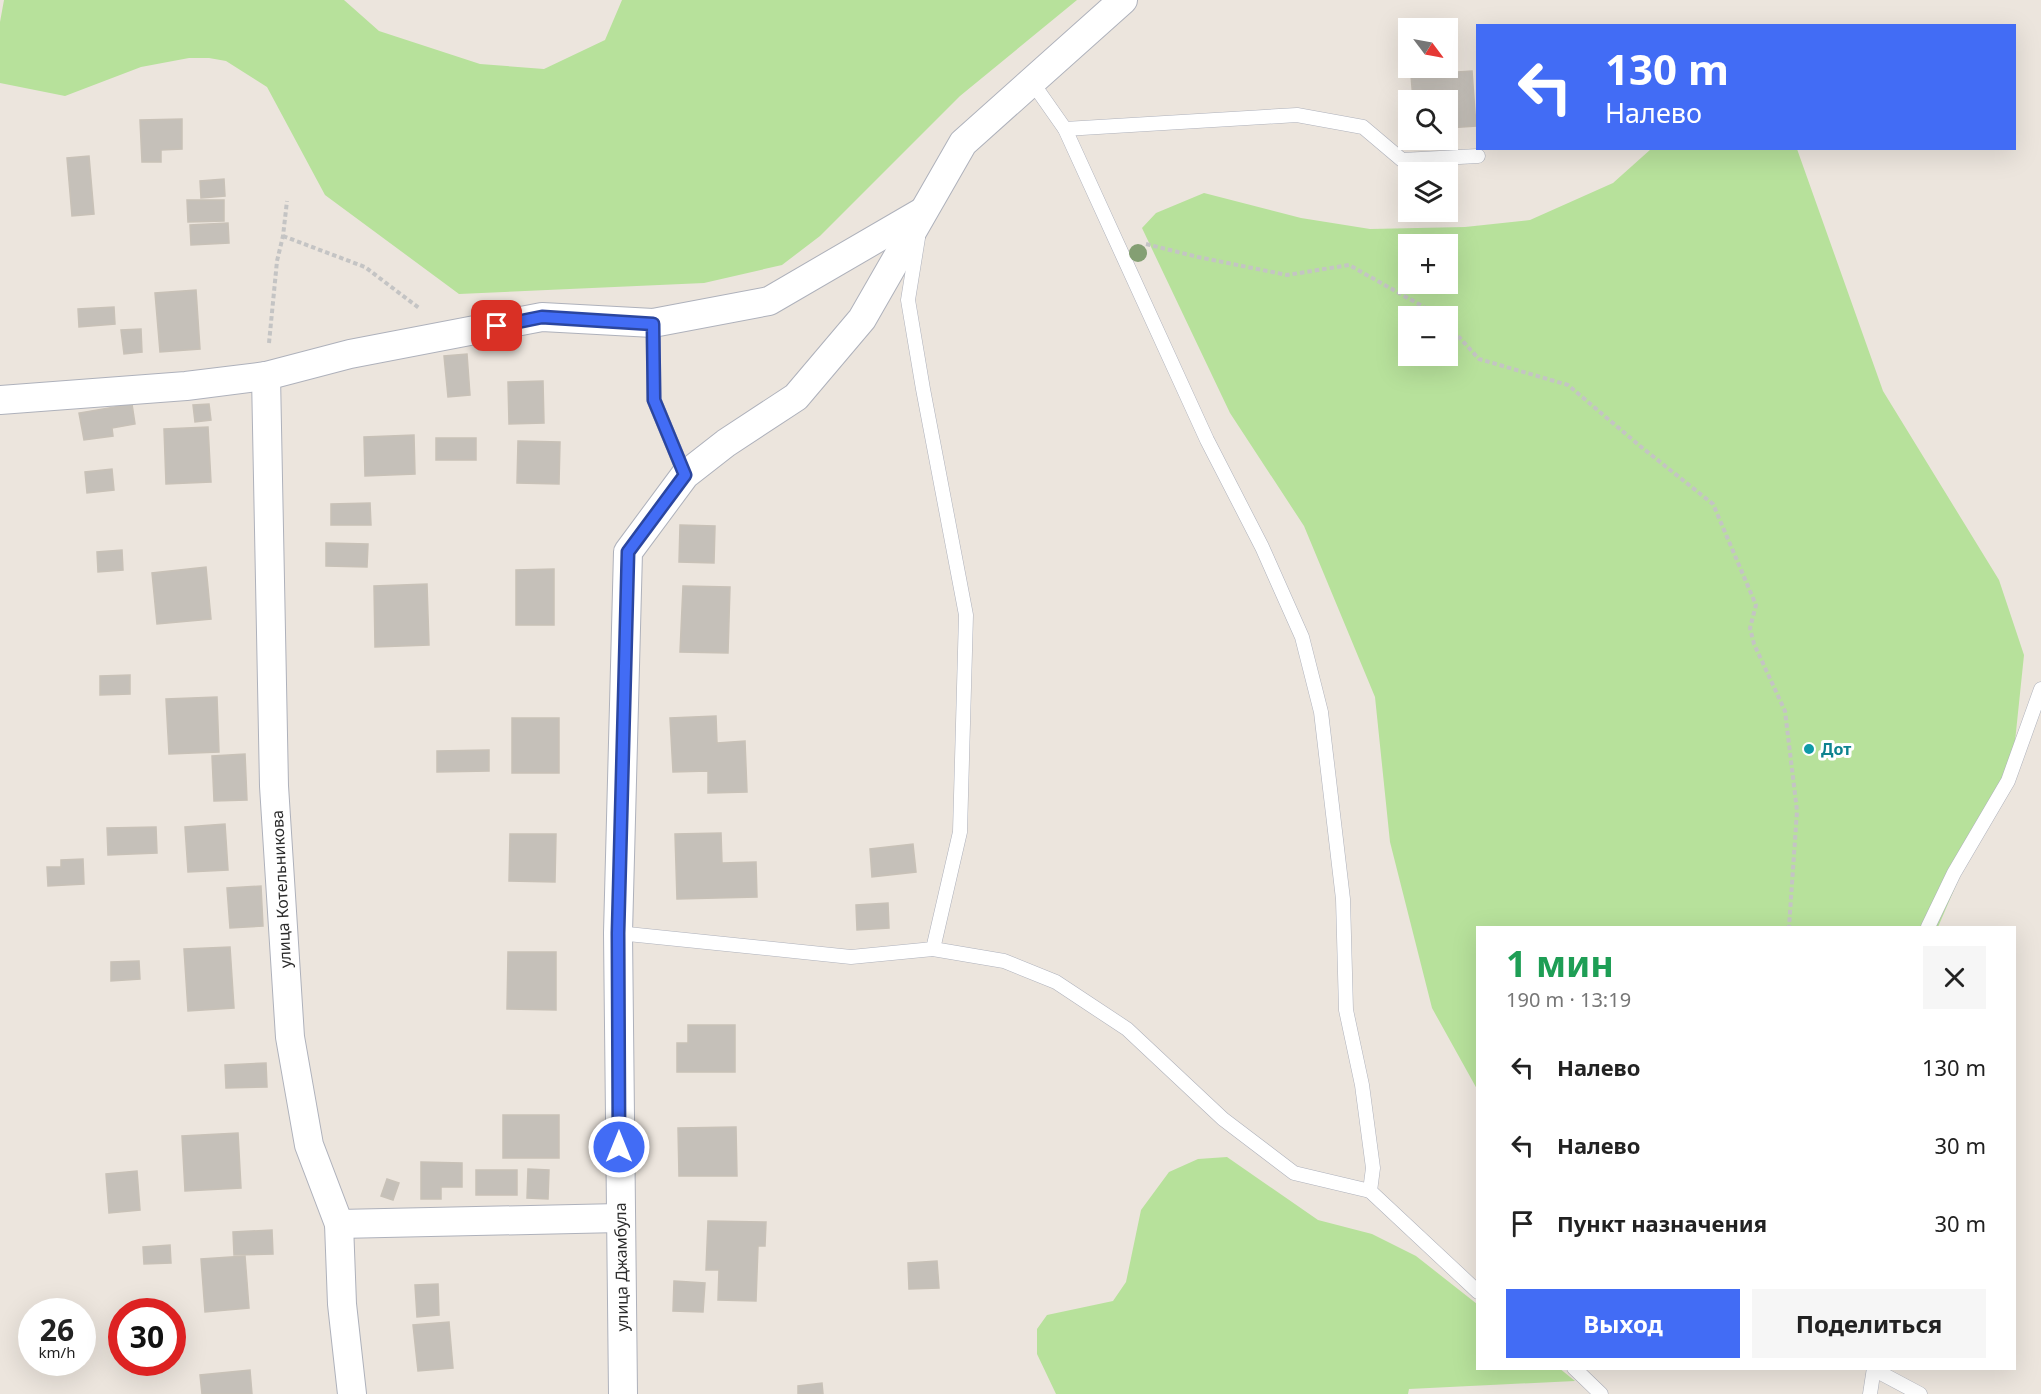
<!DOCTYPE html>
<html lang="ru">
<meta charset="utf-8">
<style>
:root{--surface:#fff;--page:#f6f6f6;--text:#222;--muted:#767676;--accent:#426cf5}
body{margin:0;font-family:"Noto Sans",sans-serif;background:var(--page);color:var(--text);height:100vh;display:flex;flex-direction:column;font-size:22px;white-space:nowrap}
*{box-sizing:border-box;margin:0}
p{font-size:20px;color:var(--muted)}
.icon{flex:none;width:33px;height:33px;fill:none;stroke:currentColor;stroke-width:2;stroke-linecap:round;stroke-linejoin:round}
.map{position:relative;flex:1;overflow:hidden}
.sheet{position:absolute;left:1476px;top:926px;width:540px;height:444px;display:flex;flex-direction:column;background:var(--surface);border-radius:0px;box-shadow:0 6px 24px #0002}
.sheet>*{flex:none}
.hud{position:absolute;left:1476px;top:24px;width:540px;height:126px;border-radius:0px;box-shadow:0 6px 24px #0002;background:#426cf5;color:#fff;overflow:hidden}
.needle{width:39px;rotate:122deg}
.buttons{position:absolute;left:1398px;top:18px;display:grid;gap:12px}
.buttons a{display:grid;place-items:center;width:60px;height:60px;border-radius:0px;background:var(--surface);box-shadow:0 6px 24px #0002;font-size:30px}
.speed{position:absolute;left:18px;top:1298px;display:flex;gap:12px;font-size:30px;font-weight:700;text-align:center}
.speed>*{display:grid;place-content:center;width:78px;height:78px;border-radius:50%;background:var(--surface);box-shadow:0 6px 24px #0002;line-height:1}
.speed small{font-size:15px;font-weight:400}
.speed .limit{border:9px solid #d22;background:#fff;color:#111}
.pin{position:absolute;display:grid;place-items:center;width:51px;height:51px;color:#fff;margin:-26px;border-radius:12px;box-shadow:0 3px 9px #0006}
.me{position:absolute;width:66px;margin:-33px;rotate:0deg;stroke-linejoin:round;filter:drop-shadow(0 0 4px #0008)}
.turn{display:flex;align-items:center;gap:21px;height:126px;padding:0 30px;font-size:27px}
.turn .icon{width:78px;height:78px;stroke-width:2.5}
.turn b{display:block;font-size:42px;line-height:51px}
.round{display:grid;place-items:center;flex:none;width:63px;height:63px;border-radius:0px;background:var(--page)}
.head{display:flex;align-items:center;justify-content:space-between;height:102px;padding:0 30px}
h1{font-size:36px;font-weight:700;line-height:45px;color:#1e9e55}
.primary-button{display:flex;gap:12px;margin-top:auto;padding:12px 30px}
.primary-button a{flex:1;height:69px;border-radius:0px;background:var(--accent);color:#fff;font-size:24px;font-weight:700;line-height:69px;text-align:center}
.primary-button a+a{background:var(--page);color:var(--text)}
ul{padding:0;list-style:none}
li{display:flex;align-items:center;gap:18px;height:78px;padding:0 30px}
li div{flex:1}
li b{display:block;font-size:22px}
li em{font-style:normal}
.map>svg:first-child{display:block}
.green{fill:#b7e19b;fill-rule:evenodd}
.building{fill:#c5c0b9;stroke:#c8c1b7;stroke-width:1.5}
.lines{fill:none;stroke-linecap:round;stroke-linejoin:round}
.lane-casing{stroke:#aeb1bb;stroke-width:15}
.street-casing{stroke:#aeb1bb;stroke-width:30}
.path{stroke:#c4c4c4;stroke-width:4;stroke-dasharray:4.5 3;stroke-linecap:butt}
.lane{stroke:#fff;stroke-width:14}
.street{stroke:#fff;stroke-width:28}
.tree{fill:#849f73}
.route-casing{stroke:#2b469f;stroke-width:15}
.route{stroke:#426cf5;stroke-width:10}
.culture-dot{fill:#0f9aa8;stroke:#fff;stroke-width:2}
.labels{text-anchor:middle;dominant-baseline:central;stroke-width:6;stroke-linejoin:round;paint-order:stroke}
.culture-label{font-size:16px;font-weight:bold;fill:#0d838f;stroke:#fff;text-anchor:start}
.street-label{font-size:16px;fill:#2b2b2b;stroke:#fff}
</style>
<div class="map">
<svg width="2041" height="1394" viewBox="0 0 2041 1394">
<rect width="100%" height="100%" fill="#ece5dd"/>
<g class="green">
<polygon points="4,0 344,0 379,31 480,64 544,69 605,40 622,0 1077,0 960,96 820,236 782,265 704,283 459,294 325,195 267,87 226,61 209,58 189,58 141,67 65,96 0,83 0,22"/>
<path d="M1651 149H1797L1883 391 1999 580 2024 655 2014 751 1938 927H1478L1477 1089 1432 1008 1390 842 1375 697 1304 526 1230 413 1142 228 1156 213 1204 193 1301 218 1370 229 1465 227 1530 220 1613 183ZM1408 244H1448V284H1408ZM1408 316H1448V356H1408Z"/>
<polygon points="1227,1157 1318,1220 1372,1234 1416,1256 1477,1304 1478,1368 1559,1368 1575,1381 1409,1389 1408,1394 1056,1394 1037,1354 1037,1329 1047,1315 1113,1301 1126,1282 1141,1210 1169,1172 1198,1159"/>
</g>
<g class="building">
<polygon points="1472,71 1476,126 1448,128 1448,100 1413,100 1411,75"/>
<polygon points="182,119 182,149 161,150 161,162 142,162 140,120"/>
<polygon points="89,156 94,214 72,216 67,158"/>
<polygon points="224,179 225,196 201,198 200,181"/>
<polygon points="187,200 224,200 224,221 188,222"/>
<polygon points="228,223 229,243 191,245 190,225"/>
<polygon points="196,290 200,349 160,352 155,293"/>
<polygon points="114,307 115,324 79,327 78,309"/>
<polygon points="141,329 142,352 124,354 121,330"/>
<polygon points="467,354 470,395 448,397 444,356"/>
<polygon points="543,381 544,423 509,424 508,382"/>
<polygon points="132,404 135,424 112,428 113,436 84,440 79,413"/>
<polygon points="209,404 211,420 195,422 193,405"/>
<polygon points="208,427 211,482 166,484 164,429"/>
<polygon points="414,435 415,474 365,476 364,437"/>
<rect x="436" y="438" width="40" height="22"/>
<polygon points="518,441 560,442 559,484 517,483"/>
<polygon points="112,469 114,490 87,493 85,472"/>
<polygon points="370,503 371,525 331,525 331,504"/>
<polygon points="680,525 715,526 714,563 679,562"/>
<polygon points="326,543 368,544 367,567 326,566"/>
<polygon points="122,550 123,570 98,572 97,552"/>
<polygon points="206,567 211,619 157,624 152,573"/>
<polygon points="554,569 554,625 516,625 516,570"/>
<polygon points="427,584 429,645 375,647 374,586"/>
<polygon points="683,586 730,587 728,653 680,652"/>
<polygon points="130,675 130,694 100,695 100,676"/>
<polygon points="217,697 219,752 169,754 166,699"/>
<polygon points="716,716 717,743 745,741 747,792 708,793 708,771 673,772 670,718"/>
<rect x="512" y="718" width="47" height="55"/>
<polygon points="489,750 489,771 437,772 437,751"/>
<polygon points="245,754 247,800 214,801 212,756"/>
<polygon points="225,824 228,870 188,872 185,827"/>
<polygon points="156,827 157,853 108,855 107,828"/>
<polygon points="721,833 722,863 756,862 757,897 677,899 675,834"/>
<polygon points="510,834 556,834 555,882 509,881"/>
<polygon points="913,844 916,872 872,877 870,849"/>
<polygon points="83,859 84,884 48,886 47,867 61,867 61,860"/>
<polygon points="261,886 263,926 230,928 227,888"/>
<polygon points="888,903 889,928 857,930 856,905"/>
<polygon points="230,947 234,1008 188,1011 184,949"/>
<polygon points="508,952 556,952 556,1010 507,1009"/>
<polygon points="139,961 140,979 111,981 111,962"/>
<polygon points="688,1025 735,1025 735,1072 677,1072 677,1043 688,1043"/>
<polygon points="266,1063 267,1087 226,1088 225,1065"/>
<rect x="503" y="1115" width="56" height="43"/>
<polygon points="736,1127 737,1176 679,1176 678,1128"/>
<polygon points="238,1133 241,1188 185,1191 182,1136"/>
<polygon points="421,1162 462,1163 462,1187 441,1187 441,1199 421,1199"/>
<polygon points="528,1169 549,1170 548,1199 527,1198"/>
<rect x="476" y="1170" width="41" height="25"/>
<polygon points="137,1171 140,1210 109,1213 106,1174"/>
<polygon points="387,1179 399,1183 393,1200 381,1196"/>
<polygon points="708,1221 766,1222 765,1246 758,1246 756,1301 718,1300 719,1270 706,1270"/>
<polygon points="272,1230 273,1254 234,1255 233,1232"/>
<polygon points="170,1245 171,1263 144,1264 143,1247"/>
<polygon points="245,1256 249,1308 205,1312 201,1259"/>
<polygon points="937,1261 939,1288 909,1289 908,1263"/>
<polygon points="674,1281 705,1283 703,1312 673,1311"/>
<polygon points="438,1284 439,1315 417,1317 415,1285"/>
<polygon points="449,1322 453,1368 418,1371 413,1325"/>
<polygon points="250,1370 252,1394 202,1394 200,1375"/>
<polygon points="822,1383 823,1394 798,1394 798,1386"/>
</g>
<g class="lines">
<defs>
<g id="lane">
<polyline points="1032,82 1065,129 1207,440 1262,547 1302,637 1321,712 1343,899 1346,1010 1362,1085 1373,1168 1370,1191 1478,1292"/>
<polyline points="1065,129 1297,115 1363,127 1402,160 1478,156"/>
<polyline points="653,323 654,400 685,475"/>
<polyline points="1928,927 1954,873 2008,781 2041,689"/>
<polyline points="618,933 851,957 933,949 960,832 966,615 923,389 908,300 918,238"/>
<polyline points="933,949 1004,961 1056,982 1127,1029 1223,1119 1294,1173 1370,1191"/>
<polyline points="1574,1368 1601,1394"/>
<polyline points="1875,1370 1920,1394"/>
<polyline points="1870,1394 1874,1368"/>
</g>
<g id="street">
<polyline points="266,376 274,786 290,1037 309,1145 339,1224 342,1304 352,1394"/>
<polyline points="0,400 186,386 266,376 350,354 542,317 653,323 769,301 922,212"/>
<polyline points="339,1224 620,1218"/>
<polyline points="623,1394 618,933 628,552 685,475 726,443 796,397 862,319 963,143 1123,0"/>
</g>
</defs>
<use href="#lane" class="lane-casing"/>
<use href="#street" class="street-casing"/>
<g class="path">
<polyline points="283,236 365,267 419,308"/>
<polyline points="1146,244 1198,257 1287,275 1349,265 1440,316"/>
<polyline points="1448,325 1479,359 1568,385 1640,446 1713,504 1756,605 1750,628 1754,644 1785,711 1797,811 1789,927"/>
<polyline points="269,343 277,261 283,236 287,201"/>
</g>
<use href="#lane" class="lane"/>
<use href="#street" class="street"/>
</g>
<circle class="tree" cx="1138" cy="253" r="9"/>
<g class="lines">
<defs>
<polyline id="route" points="497,326 542,317 653,324 654,400 685,475 628,552 618,933 619,1147"/>
</defs>
<use href="#route" class="route-casing"/>
<use href="#route" class="route"/>
</g>
<circle class="culture-dot" cx="1809" cy="749" r="6"/>
<g class="labels">
<g class="culture-label">
<text x="1821" y="749">Дот</text>
</g>
<g class="street-label">
<text transform="translate(281 889) rotate(-93)">улица Котельникова</text>
<text transform="translate(621 1267) rotate(-91)">улица Джамбула</text>
</g>
</g>
</svg>
<div class="buttons">
<a><svg class="needle" viewBox="-14 -14 28 28"><path d="M0-13l5 13h-10z" fill="#e53935"/><path d="M0 13l5-13h-10z" fill="#767676"/></svg></a>
<a><svg class="icon" aria-label="search" viewBox="0 0 24 24"><circle cx="10" cy="10" r="6"/><path d="M15 15l6 6"/></svg></a>
<a><svg class="icon" aria-label="layers" viewBox="0 0 24 24"><path d="M12 4l9 5-9 5-9-5zM3 14l9 5 9-5"/></svg></a>
<a>+</a>
<a>−</a>
</div>
<div class="speed"><div>26<small>km/h</small></div><div class="limit">30</div></div>
<div class="pin" style="left:497px;top:326px;background:#d93025"><svg class="icon" aria-label="arrive" viewBox="0 0 24 24"><path d="M6 21V4h12l-3 4 3 4H6"/></svg></div>
<svg class="me" style="left:619px;top:1147px" viewBox="-20 -20 40 40"><circle r="17" fill="#426cf5" stroke="#fff" stroke-width="3"/><path d="M0-11L8 9 0 5-8 9z" fill="#fff"/></svg>
<div class="hud">
<div class="turn"><svg class="icon" aria-label="left" viewBox="0 0 24 24"><path d="M17 20v-9H6M10 6l-5 5 5 5"/></svg><div><b>130 m</b>Налево</div></div>
</div>
<section class="sheet">
<div class="head"><div><h1>1 мин</h1><p>190 m · 13:19</p></div><a class="round"><svg class="icon" aria-label="close" viewBox="0 0 24 24"><path d="M6 6l12 12M18 6L6 18"/></svg></a></div>
<ul>
<li><svg class="icon" aria-label="left" viewBox="0 0 24 24"><path d="M17 20v-9H6M10 6l-5 5 5 5"/></svg><div><b>Налево</b></div><em>130 m</em></li>
<li><svg class="icon" aria-label="left" viewBox="0 0 24 24"><path d="M17 20v-9H6M10 6l-5 5 5 5"/></svg><div><b>Налево</b></div><em>30 m</em></li>
<li><svg class="icon" aria-label="arrive" viewBox="0 0 24 24"><path d="M6 21V4h12l-3 4 3 4H6"/></svg><div><b>Пункт назначения</b></div><em>30 m</em></li>
</ul>
<div class="primary-button"><a>Выход</a><a>Поделиться</a></div>
</section>
</div>
